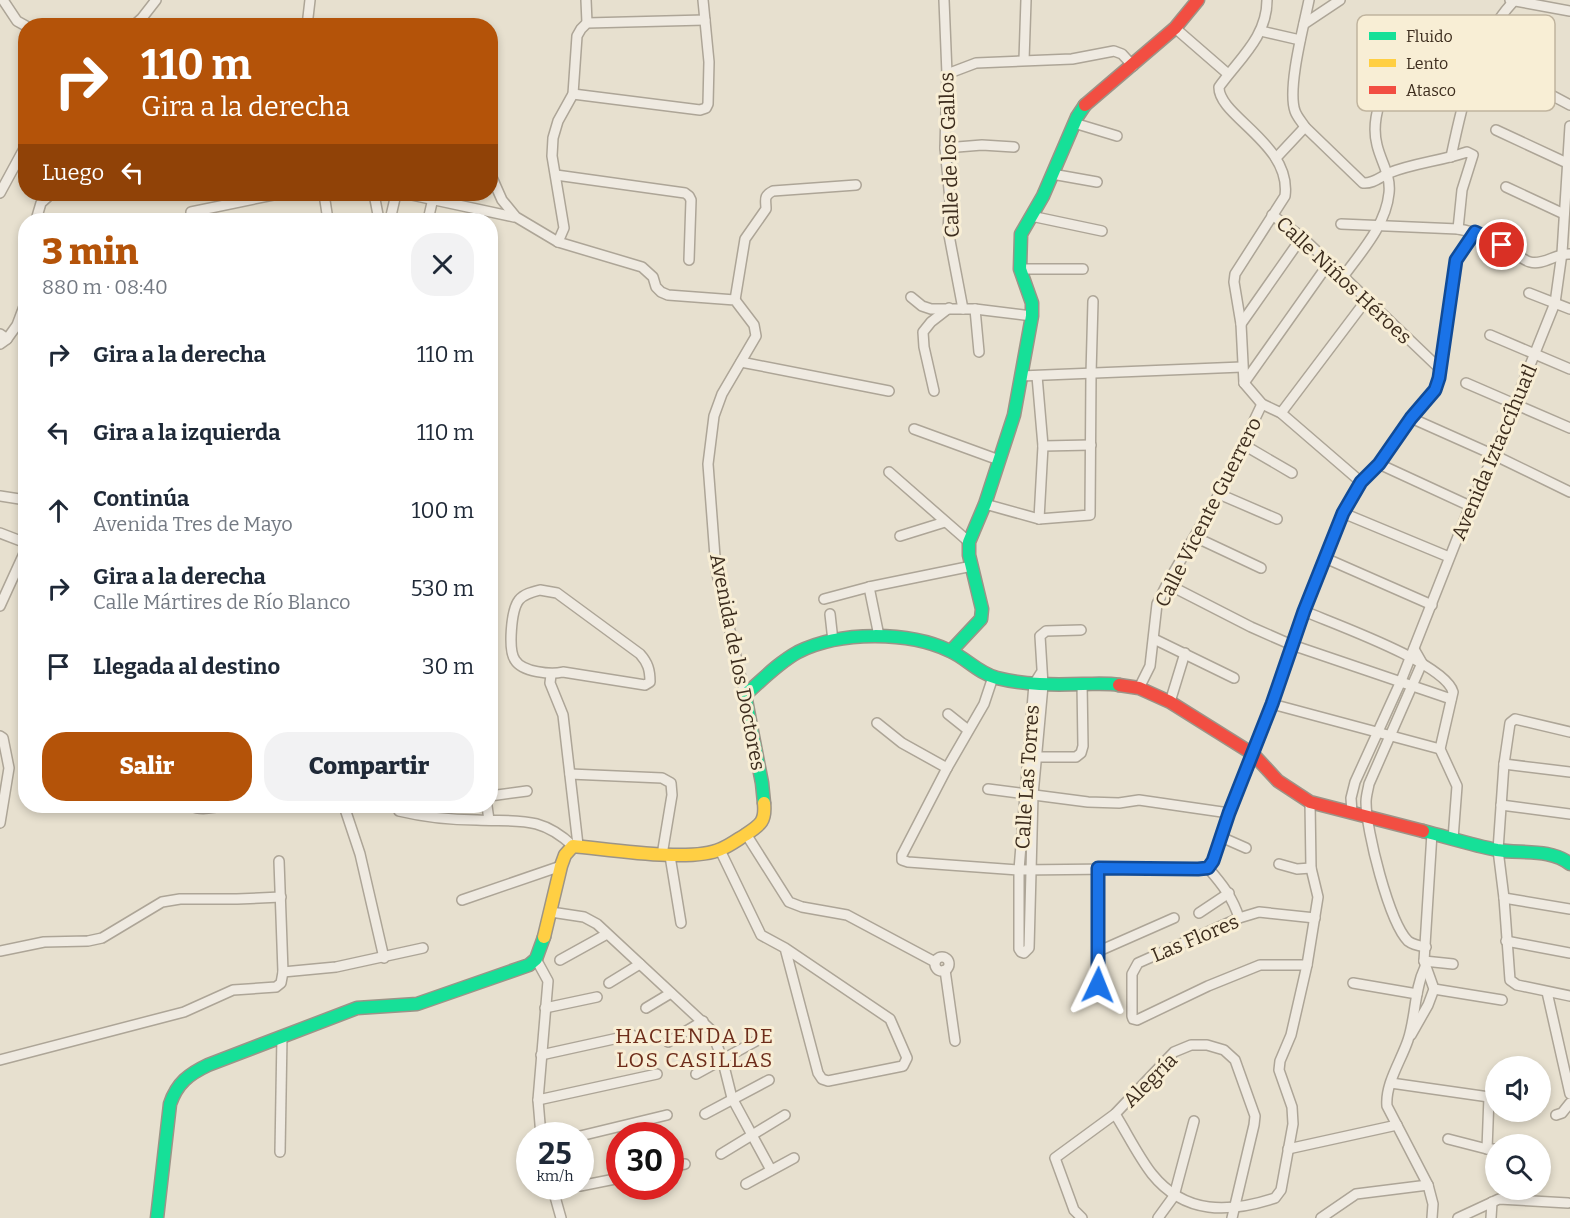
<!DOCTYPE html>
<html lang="es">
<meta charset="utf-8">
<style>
:root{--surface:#fff;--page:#f2f2f3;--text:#1f2937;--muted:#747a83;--accent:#b45309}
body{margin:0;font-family:Bitter,serif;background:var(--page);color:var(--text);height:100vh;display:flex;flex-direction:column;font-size:22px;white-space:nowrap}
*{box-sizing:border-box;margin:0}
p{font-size:20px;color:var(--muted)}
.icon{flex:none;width:33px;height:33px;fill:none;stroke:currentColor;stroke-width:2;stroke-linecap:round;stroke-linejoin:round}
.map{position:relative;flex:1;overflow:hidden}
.panel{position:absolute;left:18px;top:213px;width:480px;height:600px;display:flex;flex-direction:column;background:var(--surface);border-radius:24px;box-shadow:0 3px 9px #0003}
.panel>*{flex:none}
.guide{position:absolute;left:18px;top:18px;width:480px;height:183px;border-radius:24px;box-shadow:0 3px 9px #0003;background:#b45309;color:#fff;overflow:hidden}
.buttons{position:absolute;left:1485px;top:1056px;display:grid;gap:12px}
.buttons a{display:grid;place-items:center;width:66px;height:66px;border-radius:50%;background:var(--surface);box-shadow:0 3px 9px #0003;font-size:30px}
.speed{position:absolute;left:516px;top:1122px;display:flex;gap:12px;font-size:30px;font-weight:700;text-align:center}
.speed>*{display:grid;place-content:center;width:78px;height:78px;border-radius:50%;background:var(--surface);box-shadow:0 3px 9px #0003;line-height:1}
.speed small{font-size:15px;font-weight:400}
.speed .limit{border:9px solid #d22;background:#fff;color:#111}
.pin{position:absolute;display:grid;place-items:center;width:51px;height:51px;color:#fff;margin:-26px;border:3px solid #fff;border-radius:50%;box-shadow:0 2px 6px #0007}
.me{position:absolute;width:66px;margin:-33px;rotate:2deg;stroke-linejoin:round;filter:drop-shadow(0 0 4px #0008)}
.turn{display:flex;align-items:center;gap:21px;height:126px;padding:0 24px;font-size:27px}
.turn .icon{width:78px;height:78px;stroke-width:2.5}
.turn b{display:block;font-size:42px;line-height:51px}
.then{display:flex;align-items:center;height:57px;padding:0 24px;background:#0003;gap:12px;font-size:22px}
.round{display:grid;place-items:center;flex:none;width:63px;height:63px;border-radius:24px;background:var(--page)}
.overview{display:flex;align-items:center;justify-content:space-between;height:102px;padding:0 24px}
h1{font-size:36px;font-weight:800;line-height:45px;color:var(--accent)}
.cta{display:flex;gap:12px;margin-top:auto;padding:12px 24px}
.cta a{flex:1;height:69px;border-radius:24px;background:var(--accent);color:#fff;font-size:24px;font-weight:800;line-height:69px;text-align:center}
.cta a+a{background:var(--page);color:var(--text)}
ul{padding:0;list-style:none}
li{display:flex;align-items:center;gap:18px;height:78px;padding:0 24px}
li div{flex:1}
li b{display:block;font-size:22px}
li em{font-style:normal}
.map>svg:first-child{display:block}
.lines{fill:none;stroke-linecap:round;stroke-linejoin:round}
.street-casing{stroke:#ada597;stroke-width:12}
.fast-casing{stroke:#9c9488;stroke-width:15}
.slow-casing{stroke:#9c9488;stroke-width:15}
.jam-casing{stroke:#9c9488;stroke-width:15}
.street{stroke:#efeae1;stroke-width:9}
.fast{stroke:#16e098;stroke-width:12}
.slow{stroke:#ffcf43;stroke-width:12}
.jam{stroke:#f24e42;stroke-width:12}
.route-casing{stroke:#114b97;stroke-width:15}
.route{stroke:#1a73e8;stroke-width:10}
.labels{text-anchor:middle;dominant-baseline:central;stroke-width:6;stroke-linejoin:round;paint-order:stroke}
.street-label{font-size:20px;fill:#3d2d1e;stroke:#f8eed5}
.neighbourhood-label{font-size:21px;letter-spacing:1.5px;fill:#6d2c1a;stroke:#f8eed5}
.key{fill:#f8eed5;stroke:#c0b49e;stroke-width:1.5}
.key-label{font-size:16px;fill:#3d2d1e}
</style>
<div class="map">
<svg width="1570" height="1218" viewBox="0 0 1570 1218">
<rect width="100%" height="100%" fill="#e7e0cf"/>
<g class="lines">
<defs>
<g id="street">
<polyline points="3,0 17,21 26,26"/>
<polyline points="586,0 587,23"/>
<polyline points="944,0 947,74 945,148 950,200 948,230 963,309"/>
<path d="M1267 0C1267 37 1239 59 1219 87 1218 116 1292 144 1285 196L1235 274 1234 282 1241 324 1244 383 1262 404 1281 413 1361 482"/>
<path d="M1309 0C1304 25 1287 88 1295 111 1297 117 1302 122 1305 127L1363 183C1373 184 1380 177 1389 173 1414 163 1441 161 1467 152L1473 155 1462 190 1458 229"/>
<polyline points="1510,0 1570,11"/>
<polyline points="1304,24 1340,0"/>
<polyline points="133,26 142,18 156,0"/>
<polyline points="307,26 310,0"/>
<polyline points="1175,28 1228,74"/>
<polyline points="1261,31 1300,40"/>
<polyline points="1024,60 1026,0"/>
<polyline points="947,74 976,63 1072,59 1114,51 1122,54 1133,66"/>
<polyline points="1523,80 1570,105"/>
<polyline points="573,94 700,110 706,108 708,104 709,62 703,0"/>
<polyline points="1074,123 1117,136"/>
<polyline points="1496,130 1567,163"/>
<polyline points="945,148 982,145 1014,147"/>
<path d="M1451 157C1462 104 1475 43 1513 2"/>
<polyline points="1276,158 1305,127"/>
<polyline points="490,173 502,200 516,217 558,242 642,267 653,277 656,287 661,292 668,295 735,300 754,325 756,336 722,394 714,416 708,464 716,570 745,695"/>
<polyline points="1052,174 1097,182"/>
<polyline points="556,175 685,193 689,196 691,200 689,260"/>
<polyline points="1506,187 1564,214"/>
<polyline points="0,193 26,145"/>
<polyline points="324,194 328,220"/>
<polyline points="374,194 379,220"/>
<polyline points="407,194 514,217"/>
<polyline points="191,212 278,194"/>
<polyline points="1272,215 1302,237 1439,368"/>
<polyline points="1031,216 1102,231"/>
<polyline points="36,220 41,203 51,194"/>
<polyline points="390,220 396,194"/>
<polyline points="428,220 434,194"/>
<path d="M1341 224 1458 229C1478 232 1493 240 1510 250 1516 254 1523 260 1530 262 1543 266 1556 253 1570 254"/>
<polyline points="558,242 564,228 552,156 553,138 558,121 573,94 577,36 581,29 587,23 705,20"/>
<polyline points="1020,269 1083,269"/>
<path d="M1343 277C1361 252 1386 225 1389 193 1391 175 1381 162 1377 145 1368 110 1392 62 1429 55 1445 53 1463 54 1479 54"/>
<polyline points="1529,293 1570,309"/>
<polyline points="911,297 922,306 931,309 975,309 1032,316"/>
<path d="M735 300 745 239 766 209C766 200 763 196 773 191L856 185"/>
<polyline points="975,309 979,352"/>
<polyline points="1241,324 1302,237"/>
<polyline points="0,334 7,339 0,344"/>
<polyline points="1490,335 1570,369"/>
<polyline points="7,339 17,325 26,301"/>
<polyline points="741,362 889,391"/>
<polyline points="1021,376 1242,367"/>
<polyline points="1037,376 1043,446 1039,519"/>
<polyline points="1244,383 1329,263"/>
<polyline points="1466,383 1570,428"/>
<polyline points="934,391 924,347 923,332 931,322 949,308"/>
<polyline points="1281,413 1367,299"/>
<polyline points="1411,418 1494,455 1570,492"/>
<polyline points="914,429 999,460"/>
<polyline points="1244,445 1292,473"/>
<polyline points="1043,446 1091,445"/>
<polyline points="1379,464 1470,506"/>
<polyline points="889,472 969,542"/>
<polyline points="1219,494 1277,519"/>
<polyline points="0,496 26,500"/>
<polyline points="985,504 1039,519 1090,515 1091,374 1093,301"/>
<polyline points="1343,513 1449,557"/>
<polyline points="0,533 26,543"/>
<polyline points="900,536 945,522"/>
<polyline points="1195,537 1261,568"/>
<polyline points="1325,558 1432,605"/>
<polyline points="1167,584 1251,627 1292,645 1451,699"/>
<polyline points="869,587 879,636"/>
<path d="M540 590 557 593 640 654C648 663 650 670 650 682L645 685 563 672C551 675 522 672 515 660 508 650 511 610 519 600 524 594 532 592 540 590Z"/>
<polyline points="824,599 869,587 972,566"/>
<polyline points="0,606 26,549"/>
<path d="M1304 611C1334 624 1445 663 1453 692L1440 749 1457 786 1453 839"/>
<polyline points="830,614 833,641"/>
<polyline points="1154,639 1234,678"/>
<path d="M1414 649 1422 663 1369 784C1368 790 1366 796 1366 802 1366 830 1389 922 1408 941 1413 945 1420 946 1426 947"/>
<polyline points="1041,673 1034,684 1019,870 1019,949 1021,952 1024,953 1029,948 1033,795 1043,685 1040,636 1046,631 1081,630"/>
<polyline points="551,675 550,683 563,715 578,845"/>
<polyline points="993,677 984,704 947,768 902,855 902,860 908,862 1019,870 1208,868"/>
<polyline points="1139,688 1150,666 1157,604 1167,584 1219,494 1262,404"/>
<polyline points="1170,702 1185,653"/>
<polyline points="1272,704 1440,749"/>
<polyline points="948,714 968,730"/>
<polyline points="877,723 902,743 947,768"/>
<polyline points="1570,732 1515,719 1510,723 1504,764 1498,850 1504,898 1510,980 1517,985 1570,996"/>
<polyline points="0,736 3,738 9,768 0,823"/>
<polyline points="1035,757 1076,757 1081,753 1083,746 1082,683"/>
<polyline points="1504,764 1570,772"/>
<polyline points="570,774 662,778 671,783 672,795 662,855"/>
<polyline points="988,789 1088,802 1119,803 1139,800 1229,813"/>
<polyline points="490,796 527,791"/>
<polyline points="1501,805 1570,814"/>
<path d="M191 806C202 811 213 807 225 806"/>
<polyline points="344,806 360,854 384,958"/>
<path d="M398 806 399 811C424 817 452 820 477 820 518 822 540 815 573 846"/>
<polyline points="487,806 489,820"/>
<polyline points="1352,813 1351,798 1355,782 1401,681 1470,506 1494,455 1555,303 1562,253 1570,126"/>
<polyline points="746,834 789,902 802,907 847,915 935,962"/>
<polyline points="1221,837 1246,848"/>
<polyline points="720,850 761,935 785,948 890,1019 907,1058 903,1066 828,1081 822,1079 818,1073 785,948"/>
<polyline points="670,856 681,923"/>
<polyline points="1279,864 1297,869 1311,868"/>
<polyline points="1208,868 1213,861 1229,813 1272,704 1304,611 1343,513 1361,482 1379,464 1411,418 1435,390 1439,378 1456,260 1475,232"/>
<path d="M1208 868C1222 884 1233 898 1239 918"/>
<polyline points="1504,898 1570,909"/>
<polyline points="462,900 561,866"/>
<polyline points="551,912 584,917 597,924 711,1030 722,1058 732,1098 771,1170"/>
<polyline points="1199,913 1229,893"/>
<polyline points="1506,941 1570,953"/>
<polyline points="0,951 44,942 88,941 102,938 162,902 180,899 237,899 281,897"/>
<polyline points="1099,951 1174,918"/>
<circle cx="942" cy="964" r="7"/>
<polyline points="536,959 548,981 538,1100 541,1136"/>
<polyline points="560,960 607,934"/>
<polyline points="1424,961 1453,964"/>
<polyline points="1307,965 1260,965 1208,986 1137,1020 1133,1019 1132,1016 1132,974 1138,963 1239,918 1259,912 1315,918"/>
<path d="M1425 967C1414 990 1416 1016 1408 1040 1401 1061 1385 1084 1387 1106L1428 1185 1433 1204 1432 1218"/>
<polyline points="945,970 955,1041"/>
<polyline points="283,972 336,967 423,948"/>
<polyline points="609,983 640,964"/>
<polyline points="1353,983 1417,994"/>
<polyline points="1098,985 1098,868"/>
<polyline points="1434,989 1502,1000"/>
<polyline points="1547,992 1570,1094"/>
<polyline points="545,1008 597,997"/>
<polyline points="646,1008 671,993"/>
<polyline points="1411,1035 1428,1005 1434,989 1424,961 1432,833"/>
<polyline points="668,1042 703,1021"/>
<polyline points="541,1055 632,1035"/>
<polyline points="0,1060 184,1012 233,990 276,987 281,983 283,972 279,861"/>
<polyline points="696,1074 756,1041"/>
<polyline points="1391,1083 1496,1098"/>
<polyline points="538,1100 657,1074"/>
<polyline points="705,1114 769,1080"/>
<path d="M1115 1114C1127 1133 1138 1156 1152 1174 1185 1215 1229 1213 1275 1198L1281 1190 1293 1124 1292 1107 1279 1070 1280 1061 1291 1035 1307 965 1318 897 1311 868 1310 802"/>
<polyline points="1556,1115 1562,1113 1570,1103"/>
<polyline points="580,1136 667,1115"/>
<polyline points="1448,1139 1487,1149 1496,1149"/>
<polyline points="1288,1149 1397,1125"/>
<polyline points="1487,1149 1489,1097"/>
<polyline points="280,1152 282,1036"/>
<polyline points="721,1154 785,1115"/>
<polyline points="670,1167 685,1164"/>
<polyline points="746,1184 794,1158"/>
<polyline points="552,1186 561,1218"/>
<polyline points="580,1186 620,1178"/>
<polyline points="554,1192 578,1186"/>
<polyline points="1082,1218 1074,1210 1055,1158 1115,1114 1174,1052 1191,1045 1207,1045 1224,1050 1235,1060 1255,1116 1254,1125 1232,1218"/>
<polyline points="1158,1218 1174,1196 1194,1121"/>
<polyline points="1321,1218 1356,1194 1428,1185"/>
<polyline points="1458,1218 1499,1199 1568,1203"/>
<polyline points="1491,1218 1492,1202"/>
</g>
<g id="fast">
<polyline points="951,651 981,619 982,609 969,555 969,542 985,504 1014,415 1032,316 1032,303 1020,269 1021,234 1043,196 1077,117 1085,105"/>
<path d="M764 803 762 783 745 695C762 680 778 663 798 652 840 631 908 631 950 651 966 658 978 673 997 678 1025 685 1054 685 1083 684 1095 684 1108 683 1119 685"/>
<path d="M1423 831C1447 837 1472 845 1497 850 1520 854 1551 848 1570 864"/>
<path d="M157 1218 170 1104C177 1083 189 1074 208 1065L357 1008 417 1004 529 965 536 959 544 937"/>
</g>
<path id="slow" d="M544 937 561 866 565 855 573 846C608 849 691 863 721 849 729 846 737 840 745 835 760 825 766 822 764 803"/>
<g id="jam">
<polyline points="1085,105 1175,28 1198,0"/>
<polyline points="1119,685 1139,688 1170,702 1253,754 1278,781 1310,802 1423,831"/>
</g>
</defs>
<use href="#street" class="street-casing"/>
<use href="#fast" class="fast-casing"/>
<use href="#slow" class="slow-casing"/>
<use href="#jam" class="jam-casing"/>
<use href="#street" class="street"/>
<use href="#fast" class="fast"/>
<use href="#slow" class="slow"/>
<use href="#jam" class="jam"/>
</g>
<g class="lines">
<defs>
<polyline id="route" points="1098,985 1098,868 1198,869 1208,868 1213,861 1229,813 1272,704 1304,611 1343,513 1361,482 1379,464 1411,418 1435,390 1439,378 1456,260 1475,232 1502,245"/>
</defs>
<use href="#route" class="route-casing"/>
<use href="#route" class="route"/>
</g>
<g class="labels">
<g class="street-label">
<text transform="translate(949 155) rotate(-92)">Calle de los Gallos</text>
<text transform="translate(1344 280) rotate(43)">Calle Niños Héroes</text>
<text transform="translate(1494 452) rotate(-67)">Avenida Iztaccíhuatl</text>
<text transform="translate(1208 512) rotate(-63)">Calle Vicente Guerrero</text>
<text transform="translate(738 662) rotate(79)">Avenida de los Doctores</text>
<text transform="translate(1027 777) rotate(-86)">Calle Las Torres</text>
<text transform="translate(1195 938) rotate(-23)">Las Flores</text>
<text transform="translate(1150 1080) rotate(-45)">Alegría</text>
</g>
<g class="neighbourhood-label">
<text x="695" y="1036">HACIENDA DE<tspan x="695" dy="24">LOS CASILLAS</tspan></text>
</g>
</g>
<rect x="1357" y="15" width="198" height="96" rx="9" class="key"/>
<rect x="1369" y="32" width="27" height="8" fill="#16e098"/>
<rect x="1369" y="59" width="27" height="8" fill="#ffcf43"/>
<rect x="1369" y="86" width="27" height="8" fill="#f24e42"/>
<g class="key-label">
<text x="1406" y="42">Fluido</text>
<text x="1406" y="69">Lento</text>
<text x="1406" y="96">Atasco</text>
</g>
</svg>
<div class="buttons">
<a><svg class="icon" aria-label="sound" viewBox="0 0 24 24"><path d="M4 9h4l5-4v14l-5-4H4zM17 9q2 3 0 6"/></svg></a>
<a><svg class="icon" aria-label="search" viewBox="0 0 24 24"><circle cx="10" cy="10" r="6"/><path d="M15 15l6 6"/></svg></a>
</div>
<div class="speed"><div>25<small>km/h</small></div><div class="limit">30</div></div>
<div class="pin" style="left:1502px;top:245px;background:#d93025"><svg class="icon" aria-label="arrive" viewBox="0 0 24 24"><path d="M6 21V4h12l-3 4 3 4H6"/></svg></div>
<svg class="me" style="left:1098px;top:985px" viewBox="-20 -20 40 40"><path d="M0-17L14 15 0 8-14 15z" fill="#1a73e8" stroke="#fff" stroke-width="4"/></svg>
<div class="guide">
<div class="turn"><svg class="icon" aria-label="right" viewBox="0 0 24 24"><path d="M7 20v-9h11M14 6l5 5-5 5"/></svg><div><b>110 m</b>Gira a la derecha</div></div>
<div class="then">Luego<svg class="icon" aria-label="left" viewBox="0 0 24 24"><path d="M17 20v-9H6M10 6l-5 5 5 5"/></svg></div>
</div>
<section class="panel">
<div class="overview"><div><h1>3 min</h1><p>880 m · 08:40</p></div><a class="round"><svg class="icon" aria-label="close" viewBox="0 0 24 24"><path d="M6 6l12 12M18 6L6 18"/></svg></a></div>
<ul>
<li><svg class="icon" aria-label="right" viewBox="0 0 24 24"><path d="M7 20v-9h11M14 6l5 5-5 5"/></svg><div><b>Gira a la derecha</b></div><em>110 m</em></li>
<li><svg class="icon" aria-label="left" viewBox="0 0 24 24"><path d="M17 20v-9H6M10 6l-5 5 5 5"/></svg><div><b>Gira a la izquierda</b></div><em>110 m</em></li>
<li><svg class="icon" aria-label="ahead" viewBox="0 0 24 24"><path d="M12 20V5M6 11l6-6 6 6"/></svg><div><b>Continúa</b><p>Avenida Tres de Mayo</p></div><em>100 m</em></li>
<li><svg class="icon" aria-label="right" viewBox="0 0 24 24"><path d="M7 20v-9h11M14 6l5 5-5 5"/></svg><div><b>Gira a la derecha</b><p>Calle Mártires de Río Blanco</p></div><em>530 m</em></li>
<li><svg class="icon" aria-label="arrive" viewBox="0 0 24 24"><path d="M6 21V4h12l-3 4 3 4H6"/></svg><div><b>Llegada al destino</b></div><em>30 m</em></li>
</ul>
<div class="cta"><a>Salir</a><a>Compartir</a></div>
</section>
</div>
